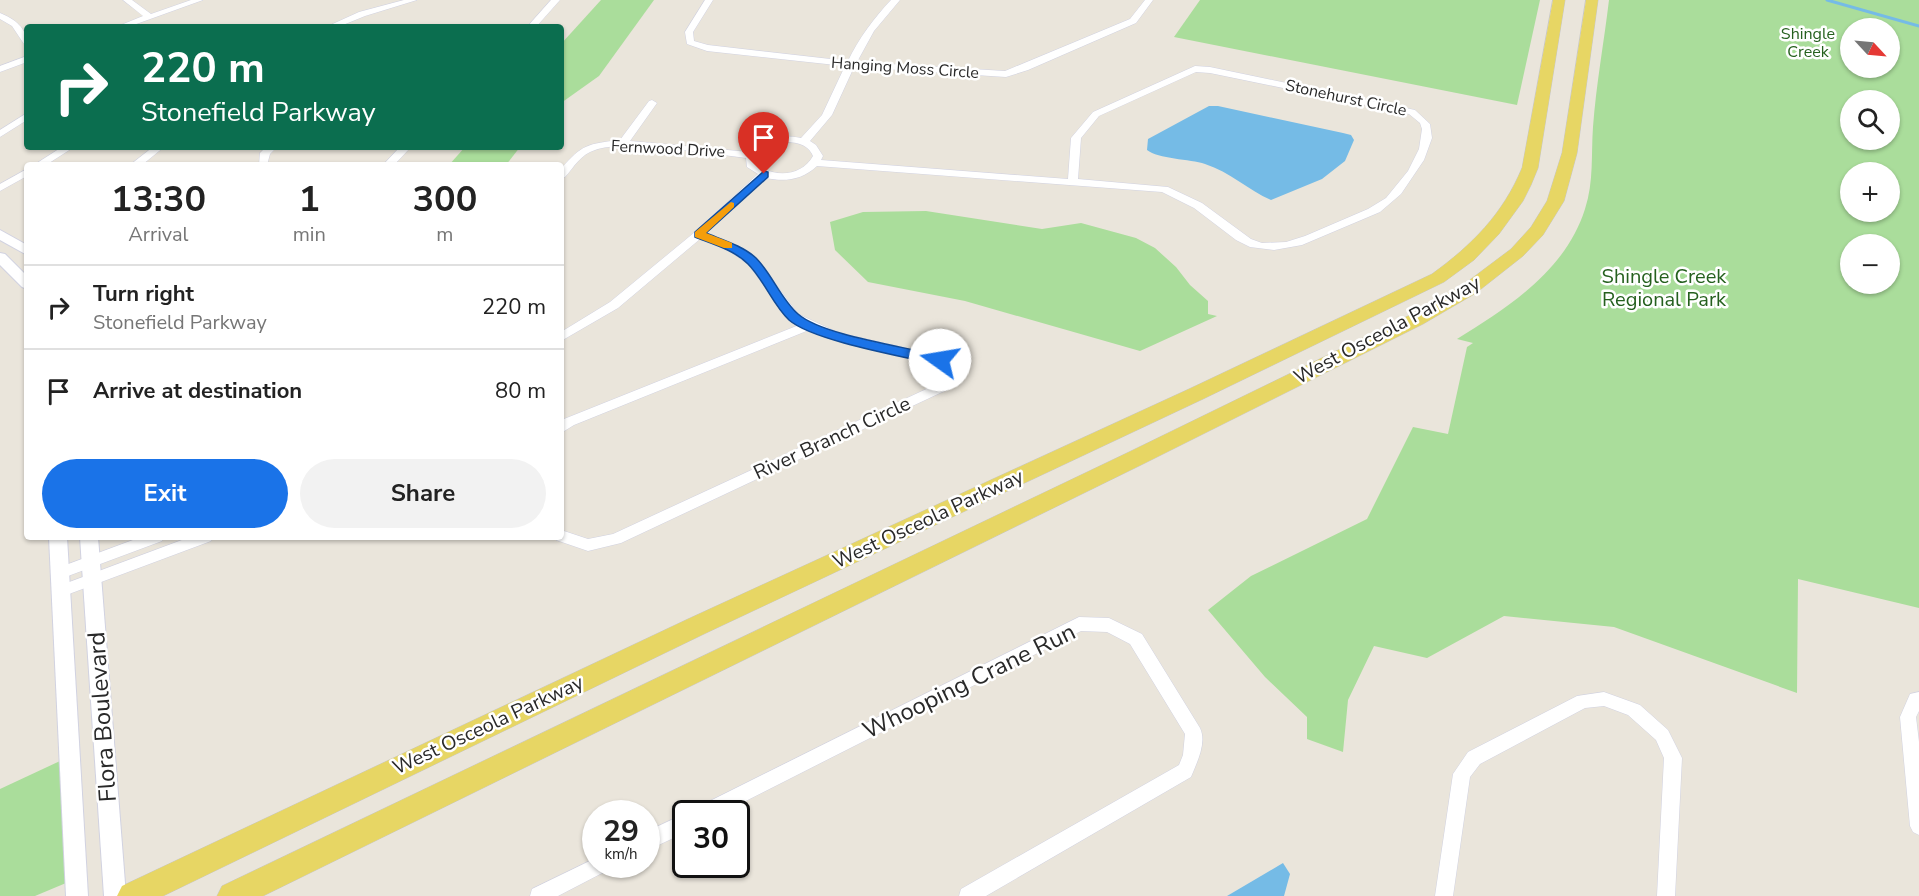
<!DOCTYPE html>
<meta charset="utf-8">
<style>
:root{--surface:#fff;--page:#f2f2f2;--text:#222;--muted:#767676;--line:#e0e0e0;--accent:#1a73e8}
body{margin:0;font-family:"Nunito Sans",sans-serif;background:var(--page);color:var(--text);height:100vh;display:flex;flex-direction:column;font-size:22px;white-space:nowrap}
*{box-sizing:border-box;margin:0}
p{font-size:20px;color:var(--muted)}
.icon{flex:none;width:33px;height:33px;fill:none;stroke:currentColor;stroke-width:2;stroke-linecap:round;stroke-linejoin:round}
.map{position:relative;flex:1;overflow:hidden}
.side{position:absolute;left:24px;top:162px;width:540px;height:378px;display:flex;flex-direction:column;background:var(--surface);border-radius:6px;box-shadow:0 2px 4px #0004}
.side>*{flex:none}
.hud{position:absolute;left:24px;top:24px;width:540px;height:126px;border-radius:6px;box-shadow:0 2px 4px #0004;background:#0b6e4f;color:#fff;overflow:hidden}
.needle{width:39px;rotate:116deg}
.fabs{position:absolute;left:1840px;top:18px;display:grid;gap:12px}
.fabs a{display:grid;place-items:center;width:60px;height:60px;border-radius:50%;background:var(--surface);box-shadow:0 2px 4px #0004;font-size:30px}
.speed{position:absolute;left:582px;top:800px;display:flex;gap:12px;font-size:30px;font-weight:700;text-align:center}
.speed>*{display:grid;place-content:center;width:78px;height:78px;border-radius:50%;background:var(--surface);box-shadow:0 2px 4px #0004;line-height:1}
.speed small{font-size:15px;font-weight:400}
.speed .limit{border:3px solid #111;border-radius:9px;background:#fff;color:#111}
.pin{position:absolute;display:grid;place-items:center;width:51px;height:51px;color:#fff;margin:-62px -26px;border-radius:50% 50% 50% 0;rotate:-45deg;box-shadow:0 0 6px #0007}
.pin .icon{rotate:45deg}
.me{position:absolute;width:66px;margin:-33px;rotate:283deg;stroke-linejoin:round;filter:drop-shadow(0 0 4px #0008)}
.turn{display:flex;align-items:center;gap:21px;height:126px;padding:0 18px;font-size:27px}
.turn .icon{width:78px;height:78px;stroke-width:2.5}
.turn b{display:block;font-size:42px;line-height:51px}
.eta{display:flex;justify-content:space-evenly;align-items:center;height:102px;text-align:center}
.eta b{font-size:36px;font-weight:700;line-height:42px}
.primary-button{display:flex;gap:12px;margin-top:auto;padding:12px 18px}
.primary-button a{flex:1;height:69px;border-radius:36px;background:var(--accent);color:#fff;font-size:24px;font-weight:700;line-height:69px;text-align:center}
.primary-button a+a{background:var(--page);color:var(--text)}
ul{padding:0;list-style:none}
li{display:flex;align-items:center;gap:18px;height:84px;padding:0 18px;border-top:2px solid var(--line)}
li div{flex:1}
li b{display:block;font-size:22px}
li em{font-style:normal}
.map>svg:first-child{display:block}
.green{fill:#aadd9b;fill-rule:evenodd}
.water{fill:#75bbe6}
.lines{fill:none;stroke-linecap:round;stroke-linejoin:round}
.stream{stroke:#75bbe6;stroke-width:3}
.minor-casing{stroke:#d1d2e1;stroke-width:1}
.tertiary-casing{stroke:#d1d2e1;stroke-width:2}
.primary-casing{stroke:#c7c7c7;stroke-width:1}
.minor{fill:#fff;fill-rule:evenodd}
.tertiary{fill:#fff;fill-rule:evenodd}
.primary{fill:#e7d664;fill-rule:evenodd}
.route{fill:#1a73e8;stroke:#114b97;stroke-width:1.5}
.slow{fill:#f59e0b}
.labels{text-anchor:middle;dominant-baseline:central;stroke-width:5;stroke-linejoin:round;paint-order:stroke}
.far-park-label{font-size:16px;fill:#25601e;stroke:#fff}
.far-street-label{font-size:16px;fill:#292929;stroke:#fff}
.park-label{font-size:20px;fill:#25601e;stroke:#fff}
.street-label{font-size:20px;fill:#292929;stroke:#fff}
.near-street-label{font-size:24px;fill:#292929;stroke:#fff}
</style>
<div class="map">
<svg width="1919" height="896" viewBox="0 0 1919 896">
<rect width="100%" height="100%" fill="#eae5db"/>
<g class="green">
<polygon points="601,0 654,0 599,76 561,103 561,44"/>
<polygon points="1200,0 1540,0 1517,105 1174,37"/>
<path d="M1609 0H1919V608L1798 579 1797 693 1614 627 1504 616 1427 658 1374 646 1348 700 1343 752 1307 739V717L1265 677 1208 610 1251 576 1367 519 1413 427 1448 434 1467 347 1473 343 1457 339C1509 307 1566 270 1585 209 1594 182 1591 154 1593 127 1596 85 1604 42 1609 0ZM1851 28H1890V68H1851ZM1851 100H1890V140H1851ZM1851 172H1890V212H1851ZM1851 244H1890V284H1851Z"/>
<polygon points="465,147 520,147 506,165 449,165"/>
<polygon points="926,211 1042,229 1081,223 1136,238 1155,248 1176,267 1190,285 1208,301 1208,314 1217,316 1140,351 965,301 868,282 835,250 830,222 863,212"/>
<polygon points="60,761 66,883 35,896 0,896 0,789"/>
</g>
<g class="water">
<path d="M1209 106H1218L1343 133 1351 135 1354 140 1345 161 1322 179 1271 200C1248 190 1230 172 1205 164 1190 159 1158 159 1147 150L1148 139Z"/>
<polygon points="1283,863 1290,874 1284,896 1227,896"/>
</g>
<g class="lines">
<polyline class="stream" points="1827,0 1919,26"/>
<defs>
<g id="minor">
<polygon points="123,0 132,0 151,14 191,0 203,0 128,27 116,27 143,16"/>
<polygon points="404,0 417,0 365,16 338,27 326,27 359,12"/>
<polygon points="551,0 560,0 536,27 527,27"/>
<path d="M705 0H713L693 32 694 41 708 45 848 61C859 38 874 18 891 0H900L874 31 857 62 1005 71 1130 19 1145 0H1153L1136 23 1028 70 1006 77 854 67 832 115 810 141 816 145 823 156 821 160 1068 179 1071 138 1093 112 1195 66 1210 67 1415 110 1430 124 1432 138 1424 160 1401 194 1380 212 1302 245 1274 250 1250 247 1236 240 1194 208 1162 192 817 166C802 180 785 182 766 178L706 233 735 245 756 258 798 314 839 333 944 357 958 372 957 385 621 543 588 551 556 540 554 537H561V530L588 539 613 534 946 380V373L936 363 836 340 809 330 574 425 561 433V421L564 419 799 325 790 320 748 264 727 249 700 239 618 308 561 341V332L610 302 695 232 758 174 747 167 746 158C713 154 622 139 595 150 581 154 574 167 565 177L561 178V169C582 144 588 144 620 140L649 101 652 100 657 103 630 141 749 152C766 138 778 134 801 138L822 115 845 66 707 51 687 44 685 32ZM1196 72 1210 73 1409 114 1420 123 1422 129 1419 149 1408 171 1386 198 1368 209 1305 236 1286 242 1262 243 1251 239 1202 203 1168 187 1078 179 1081 138 1099 116ZM784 142C796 142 808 144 813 156 801 177 774 178 756 164V156L770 144Z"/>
<path d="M0 13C15 19 27 28 27 45L24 44 12 26 0 19Z"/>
<polygon points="27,56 27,62 0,72 0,66"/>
<polygon points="27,113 27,120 0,137 0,130"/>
<polygon points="62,147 74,147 46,165 34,165"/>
<polygon points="153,147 164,147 142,165 130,165"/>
<polygon points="266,147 277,147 270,154 267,165 259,165 260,153"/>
<polygon points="400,147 411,147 394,165 383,165"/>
<polygon points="27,169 27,176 0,191 0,184"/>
<polygon points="141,537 164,537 162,541 60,579 55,577 53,573 55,569"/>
<polygon points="190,537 213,537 211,541 61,597 56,595 53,591 56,587"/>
<path d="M1079 617 1109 618 1142 634 1200 728C1207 743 1197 762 1191 777L986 896H959L961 889 1179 765 1183 755 1185 734 1130 644 1107 632 1081 631 722 813H695L698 807Z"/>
<polygon points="1604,692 1640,705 1668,730 1682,758 1675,896 1657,896 1664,758 1656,740 1628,715 1604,706 1585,708 1480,764 1470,777 1453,896 1435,896 1453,774 1468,752 1577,696"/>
<polygon points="1919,692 1919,711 1916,717 1919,742 1919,835 1913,832 1910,826 1900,717 1910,694"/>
<polygon points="686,813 686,832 646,851 646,832"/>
<polygon points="596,858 596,864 611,864 608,870 558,896 530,896 532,889"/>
</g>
<g id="tertiary">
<polygon points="0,230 27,245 27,255 0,240"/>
<polygon points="0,253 5,254 27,276 27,289 22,287 0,265"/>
<polygon points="49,537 67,537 88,896 66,896"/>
<polygon points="80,537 98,537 126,896 104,896"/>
</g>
<g id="primary">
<path d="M1553 0H1565L1538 168 1531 185 1523 201 1499 234 1474 260 1444 282 1203 399 706 633 163 896H117L122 886 688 619 1189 389 1432 274C1472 245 1503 214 1522 168Z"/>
<polygon points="1586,0 1598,0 1577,153 1564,201 1543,235 1523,256 1476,293 1423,324 1143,464 263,896 217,896 222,886 1129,452 1410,315 1463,285 1511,249 1531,227 1547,201 1562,153"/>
</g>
</defs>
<use href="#minor" class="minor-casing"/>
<use href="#tertiary" class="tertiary-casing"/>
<use href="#primary" class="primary-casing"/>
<use href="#minor" class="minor"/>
<use href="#tertiary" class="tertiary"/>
<use href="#primary" class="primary"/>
</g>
<path class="route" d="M764 171 768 172V177L706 233C723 240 743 246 756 258 772 274 781 299 798 314 823 336 909 347 944 357L946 360 944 363 940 365C906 357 813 341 789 320 773 305 764 280 748 264 734 250 713 244 695 237V232Z"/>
<polygon class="slow" points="731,202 734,203 734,207 706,233 732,243 732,248 724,248 695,237 695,232"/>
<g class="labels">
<g class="far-park-label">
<text x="1808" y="34">Shingle<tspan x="1808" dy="18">Creek</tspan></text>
</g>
<g class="far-street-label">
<text transform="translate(905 68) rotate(4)">Hanging Moss Circle</text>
<text transform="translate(1346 98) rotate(12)">Stonehurst Circle</text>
<text transform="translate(668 149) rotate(3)">Fernwood Drive</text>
</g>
<g class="park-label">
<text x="1664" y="276">Shingle Creek<tspan x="1664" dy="23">Regional Park</tspan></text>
</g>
<g class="street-label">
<text transform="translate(1387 330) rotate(-28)">West Osceola Parkway</text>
<text transform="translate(832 438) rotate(-25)">River Branch Circle</text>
<text transform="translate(928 519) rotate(-25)">West Osceola Parkway</text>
<text transform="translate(488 725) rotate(-25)">West Osceola Parkway</text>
</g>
<g class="near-street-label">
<text transform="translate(969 681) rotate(-26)">Whooping Crane Run</text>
<text transform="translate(102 717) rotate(-94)">Flora Boulevard</text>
</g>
</g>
</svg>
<div class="fabs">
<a><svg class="needle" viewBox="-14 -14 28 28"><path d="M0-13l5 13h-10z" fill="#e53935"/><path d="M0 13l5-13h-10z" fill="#767676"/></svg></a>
<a><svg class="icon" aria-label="search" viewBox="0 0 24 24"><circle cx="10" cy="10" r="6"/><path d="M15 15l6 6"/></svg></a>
<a>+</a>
<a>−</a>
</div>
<div class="speed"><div>29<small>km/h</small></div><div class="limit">30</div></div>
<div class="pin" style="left:764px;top:174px;background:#d93025"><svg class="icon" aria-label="arrive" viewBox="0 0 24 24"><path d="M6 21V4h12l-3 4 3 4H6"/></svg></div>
<svg class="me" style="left:940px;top:360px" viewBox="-20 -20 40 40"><circle r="19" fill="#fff"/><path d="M0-13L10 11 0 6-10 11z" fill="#1a73e8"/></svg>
<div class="hud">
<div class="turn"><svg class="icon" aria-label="right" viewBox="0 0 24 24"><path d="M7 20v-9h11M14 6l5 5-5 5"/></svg><div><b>220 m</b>Stonefield Parkway</div></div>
</div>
<section class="side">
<div class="eta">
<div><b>13:30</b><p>Arrival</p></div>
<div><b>1</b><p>min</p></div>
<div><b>300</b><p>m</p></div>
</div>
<ul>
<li><svg class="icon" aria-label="right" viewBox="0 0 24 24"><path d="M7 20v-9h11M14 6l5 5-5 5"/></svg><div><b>Turn right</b><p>Stonefield Parkway</p></div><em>220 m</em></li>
<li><svg class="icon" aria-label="arrive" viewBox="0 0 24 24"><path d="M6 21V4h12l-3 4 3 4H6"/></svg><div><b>Arrive at destination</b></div><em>80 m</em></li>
</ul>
<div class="primary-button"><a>Exit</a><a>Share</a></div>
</section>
</div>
